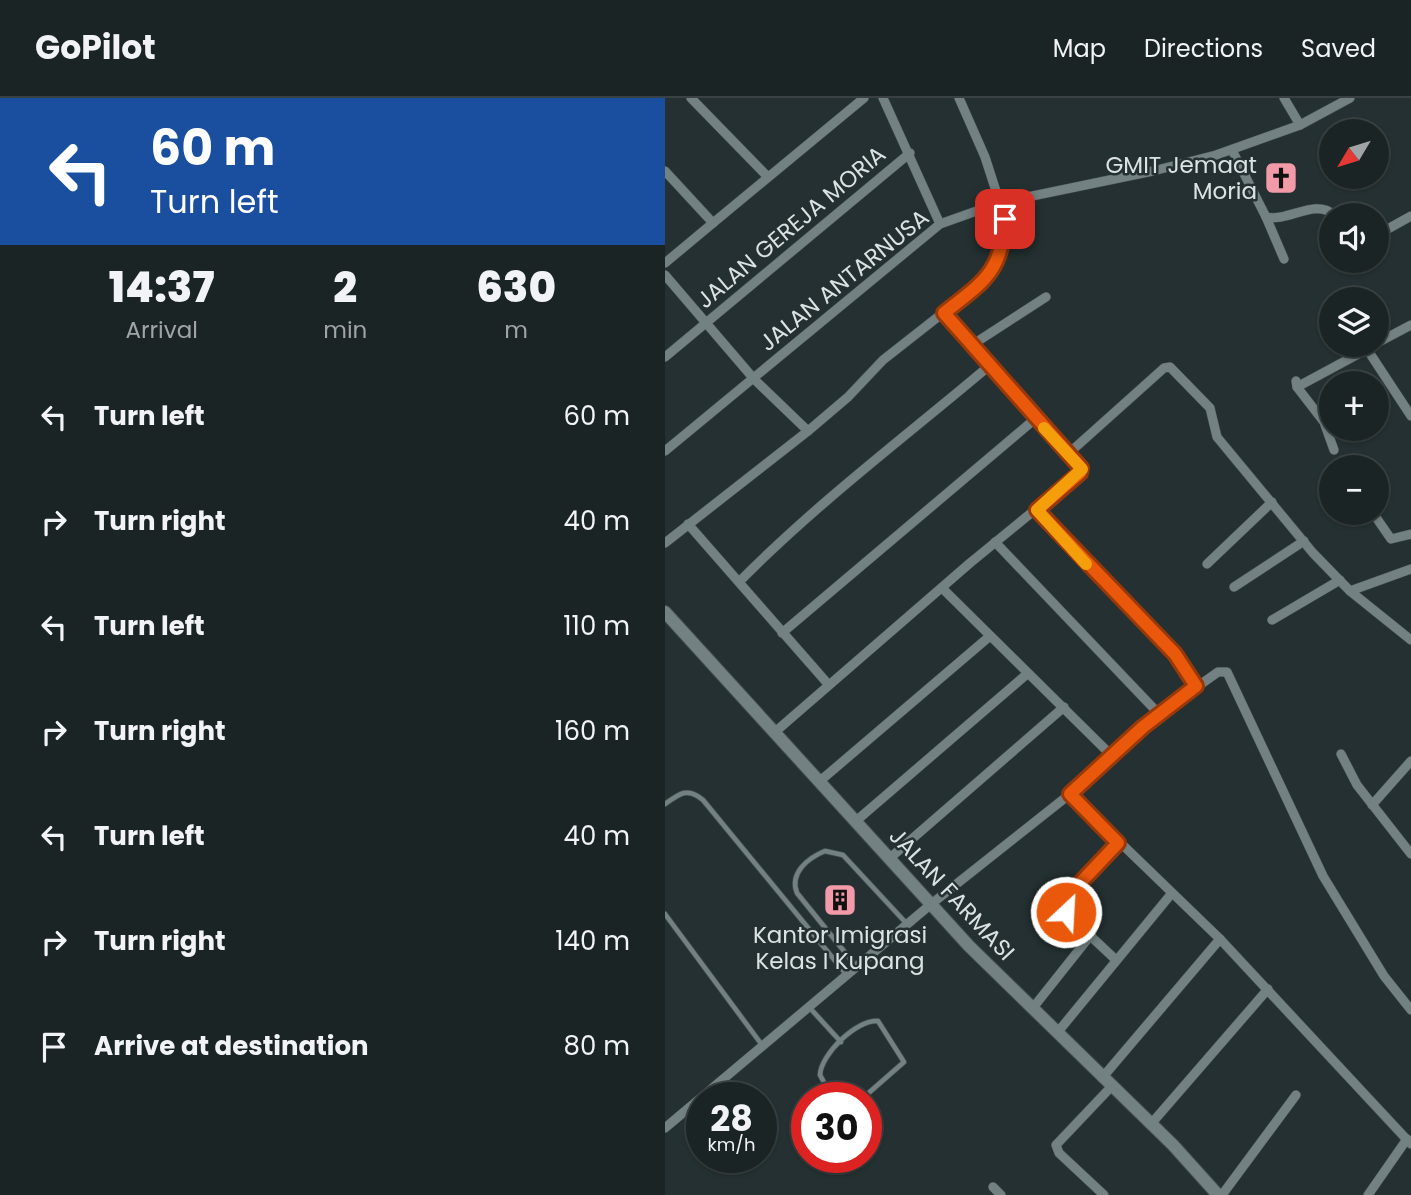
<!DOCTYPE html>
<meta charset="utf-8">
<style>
:root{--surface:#1b2425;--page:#242c2d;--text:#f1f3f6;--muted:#a0a4a7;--line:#394142}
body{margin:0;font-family:Poppins,sans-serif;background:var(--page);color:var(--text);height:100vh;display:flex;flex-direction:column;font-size:26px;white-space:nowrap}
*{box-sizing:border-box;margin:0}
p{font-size:23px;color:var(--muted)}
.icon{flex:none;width:38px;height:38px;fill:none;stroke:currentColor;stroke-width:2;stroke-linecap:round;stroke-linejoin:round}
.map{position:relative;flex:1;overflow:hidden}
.panel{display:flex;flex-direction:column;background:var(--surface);width:665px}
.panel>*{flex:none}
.top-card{background:#1a4fa0;color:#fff;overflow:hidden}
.needle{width:46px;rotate:232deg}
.controls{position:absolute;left:654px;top:21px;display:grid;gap:14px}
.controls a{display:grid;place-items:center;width:70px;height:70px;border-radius:50%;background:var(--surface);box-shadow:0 2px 5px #0004,0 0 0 2px var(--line);font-size:35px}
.speed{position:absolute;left:21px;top:984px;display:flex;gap:14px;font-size:35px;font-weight:700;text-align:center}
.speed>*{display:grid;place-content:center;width:91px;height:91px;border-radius:50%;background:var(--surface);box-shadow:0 2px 5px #0004,0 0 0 2px var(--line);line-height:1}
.speed small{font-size:18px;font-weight:400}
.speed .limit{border:10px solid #d22;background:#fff;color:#111}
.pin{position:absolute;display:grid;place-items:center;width:60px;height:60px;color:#fff;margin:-30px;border-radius:14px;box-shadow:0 4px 10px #0006}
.me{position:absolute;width:77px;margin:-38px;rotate:25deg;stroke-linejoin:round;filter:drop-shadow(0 0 5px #0008)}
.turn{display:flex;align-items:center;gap:24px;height:147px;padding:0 35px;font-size:32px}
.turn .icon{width:91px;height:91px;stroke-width:2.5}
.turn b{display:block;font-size:49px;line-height:60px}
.eta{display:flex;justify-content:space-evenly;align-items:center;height:119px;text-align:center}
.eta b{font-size:42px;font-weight:800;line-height:49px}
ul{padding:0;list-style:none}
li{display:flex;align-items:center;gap:21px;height:105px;padding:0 35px}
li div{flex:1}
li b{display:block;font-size:26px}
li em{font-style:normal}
header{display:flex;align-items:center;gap:42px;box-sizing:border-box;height:98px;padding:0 35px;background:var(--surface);border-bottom:2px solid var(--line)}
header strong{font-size:33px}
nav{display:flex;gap:38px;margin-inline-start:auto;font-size:24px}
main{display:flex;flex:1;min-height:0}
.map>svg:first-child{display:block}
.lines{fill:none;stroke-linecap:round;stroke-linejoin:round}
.service-casing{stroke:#424d4e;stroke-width:6}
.minor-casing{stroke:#424d4e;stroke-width:10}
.tertiary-casing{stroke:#424d4e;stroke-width:14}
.service{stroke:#738182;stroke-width:4.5}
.minor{stroke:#738182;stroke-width:9}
.tertiary{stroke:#738182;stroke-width:12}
.route-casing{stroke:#983908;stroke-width:18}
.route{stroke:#ea580c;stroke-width:12}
.slow{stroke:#f59e0b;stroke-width:12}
.labels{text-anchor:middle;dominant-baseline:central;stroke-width:5;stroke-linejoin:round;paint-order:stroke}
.poi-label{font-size:23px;fill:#dbe2e3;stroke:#243031;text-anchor:end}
.street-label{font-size:23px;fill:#dbe2e3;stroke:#243031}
</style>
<header>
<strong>GoPilot</strong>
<nav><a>Map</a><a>Directions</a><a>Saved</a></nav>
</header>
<main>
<section class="panel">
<div class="top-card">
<div class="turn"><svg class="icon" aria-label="left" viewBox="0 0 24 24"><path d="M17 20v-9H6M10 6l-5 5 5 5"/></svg><div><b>60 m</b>Turn left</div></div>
</div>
<div class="eta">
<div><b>14:37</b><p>Arrival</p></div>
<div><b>2</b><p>min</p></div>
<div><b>630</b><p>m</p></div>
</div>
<ul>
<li><svg class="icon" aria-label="left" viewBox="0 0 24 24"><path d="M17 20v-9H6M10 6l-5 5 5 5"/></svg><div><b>Turn left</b></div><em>60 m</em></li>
<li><svg class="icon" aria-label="right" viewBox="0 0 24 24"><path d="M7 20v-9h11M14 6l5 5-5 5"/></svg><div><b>Turn right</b></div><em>40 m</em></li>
<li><svg class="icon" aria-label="left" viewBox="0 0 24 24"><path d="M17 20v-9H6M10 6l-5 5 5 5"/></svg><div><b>Turn left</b></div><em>110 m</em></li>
<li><svg class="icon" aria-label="right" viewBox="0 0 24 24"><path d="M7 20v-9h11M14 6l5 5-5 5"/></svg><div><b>Turn right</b></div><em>160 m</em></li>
<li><svg class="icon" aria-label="left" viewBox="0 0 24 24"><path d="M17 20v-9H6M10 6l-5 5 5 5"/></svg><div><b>Turn left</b></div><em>40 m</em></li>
<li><svg class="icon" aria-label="right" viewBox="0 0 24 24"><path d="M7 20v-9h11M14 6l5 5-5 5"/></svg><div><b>Turn right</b></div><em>140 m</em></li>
<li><svg class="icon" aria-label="arrive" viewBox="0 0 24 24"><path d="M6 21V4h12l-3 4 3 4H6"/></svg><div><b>Arrive at destination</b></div><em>80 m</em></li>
</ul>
</section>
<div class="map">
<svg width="746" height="1097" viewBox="0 0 746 1097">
<rect width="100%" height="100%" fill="#243031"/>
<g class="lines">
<defs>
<g id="service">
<path d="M0 706C15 695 23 689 38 702L181 876"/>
<polyline points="0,816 97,947"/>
<path d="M191 868 132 795C124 775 143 760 160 753L178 757 242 826"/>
<polyline points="144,909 176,944"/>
<path d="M167 999 155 977C156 956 192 921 213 923L239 964 199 999"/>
</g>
<g id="minor">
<polyline points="26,0 102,78"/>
<polyline points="218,0 275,126"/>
<polyline points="619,0 635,27"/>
<path d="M567 52 601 119C624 124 650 100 669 117"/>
<polyline points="0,73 48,125 199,0"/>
<polyline points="601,119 619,161"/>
<polyline points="712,137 746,118"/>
<polyline points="699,163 701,166"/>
<polyline points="0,165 48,125"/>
<polyline points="0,177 89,281 143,333"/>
<polyline points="712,245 746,227"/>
<polyline points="307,247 381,199"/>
<polyline points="702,251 746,318"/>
<polyline points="0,259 245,55"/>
<polyline points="631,283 632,289 710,247"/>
<polyline points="632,289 659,324 669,352"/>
<polyline points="0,353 275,126 334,105 488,73 551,57 635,27 685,0"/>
<polyline points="403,356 499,270 505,269 545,310 552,339 648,455 685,493 746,542"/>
<polyline points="372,412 510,556 531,588"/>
<polyline points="708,415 726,441 746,436"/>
<polyline points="23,426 163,586"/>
<polyline points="330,444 494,616"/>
<polyline points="0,445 143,333 183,299 218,262 325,178 336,152 340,121 320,59 294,0"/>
<polyline points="542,466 607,404"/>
<path d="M74 484C152 405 240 339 324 268"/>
<polyline points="569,489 639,443"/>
<polyline points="277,490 446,657"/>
<polyline points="685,493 746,471"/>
<polyline points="607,522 675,482"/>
<polyline points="117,535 370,321 279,215"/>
<polyline points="110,634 305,465 415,375 416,370 370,321"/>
<polyline points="676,656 692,687 746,756"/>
<polyline points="155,683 325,538"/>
<polyline points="405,696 494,616 553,574 562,574 658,778 719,878 746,912"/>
<polyline points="707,707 746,663"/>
<polyline points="191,723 362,576"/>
<polyline points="225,760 399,609"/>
<polyline points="450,861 403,817 400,804 453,745"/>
<polyline points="367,911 425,838"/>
<polyline points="392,935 507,795"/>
<polyline points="437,980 555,841"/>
<polyline points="486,1026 603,891"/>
<polyline points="0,1030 265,807 405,696 555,841 746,1046"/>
<polyline points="328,1089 336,1097"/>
<polyline points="439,1097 394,1055 391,1047 446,989"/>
<polyline points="557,1097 631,997"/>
<polyline points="703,1097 742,1041"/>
</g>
<polyline id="tertiary" points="0,514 304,848 508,1047 553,1097"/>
</defs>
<use href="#service" class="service-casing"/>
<use href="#minor" class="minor-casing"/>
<use href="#tertiary" class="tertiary-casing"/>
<use href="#service" class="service"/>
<use href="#minor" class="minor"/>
<use href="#tertiary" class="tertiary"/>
</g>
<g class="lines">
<defs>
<path id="route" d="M340 121C337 175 318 184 279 215L416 370 415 375 372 412 510 556 531 588 478 629 405 696 453 745 401 800V814"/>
</defs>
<use href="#route" class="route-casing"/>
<use href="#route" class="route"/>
<polyline class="slow" points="379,330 417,371 372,412 421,466"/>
</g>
<defs>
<symbol id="church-square" viewBox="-11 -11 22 22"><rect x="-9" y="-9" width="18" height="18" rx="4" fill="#f39aa8" stroke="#243031"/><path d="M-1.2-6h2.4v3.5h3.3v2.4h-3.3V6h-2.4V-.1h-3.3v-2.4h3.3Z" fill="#111"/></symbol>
<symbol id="building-square" viewBox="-11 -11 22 22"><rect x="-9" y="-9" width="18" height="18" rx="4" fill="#f39aa8" stroke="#243031"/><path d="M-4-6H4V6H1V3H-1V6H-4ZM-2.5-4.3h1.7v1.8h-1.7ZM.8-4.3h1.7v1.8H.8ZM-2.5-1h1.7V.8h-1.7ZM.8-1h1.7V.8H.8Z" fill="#111"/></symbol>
</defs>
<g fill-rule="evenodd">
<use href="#church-square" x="597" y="61" width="38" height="38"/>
<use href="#building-square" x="156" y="783" width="38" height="38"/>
</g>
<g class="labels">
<g class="poi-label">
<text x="592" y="67">GMIT Jemaat<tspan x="592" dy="26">Moria</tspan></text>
<text x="175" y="837" text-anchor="middle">Kantor Imigrasi<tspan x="175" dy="26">Kelas I Kupang</tspan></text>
</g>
<g class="street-label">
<text transform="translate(126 129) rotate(-40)">JALAN GEREJA MORIA</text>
<text transform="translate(179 182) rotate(-39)">JALAN ANTARNUSA</text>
<text transform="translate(287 796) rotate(47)">JALAN FARMASI</text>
</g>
</g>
</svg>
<div class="controls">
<a><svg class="needle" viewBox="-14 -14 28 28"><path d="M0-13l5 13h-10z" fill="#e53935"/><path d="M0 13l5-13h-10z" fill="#a0a4a7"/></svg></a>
<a><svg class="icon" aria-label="sound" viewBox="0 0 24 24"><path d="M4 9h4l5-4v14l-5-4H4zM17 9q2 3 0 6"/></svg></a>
<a><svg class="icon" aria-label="layers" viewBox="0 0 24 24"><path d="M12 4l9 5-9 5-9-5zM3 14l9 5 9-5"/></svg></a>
<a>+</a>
<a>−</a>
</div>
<div class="speed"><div>28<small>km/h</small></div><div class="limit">30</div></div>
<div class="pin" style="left:340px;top:121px;background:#d93025"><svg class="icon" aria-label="arrive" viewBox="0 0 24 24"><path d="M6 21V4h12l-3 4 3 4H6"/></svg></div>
<svg class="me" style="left:401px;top:814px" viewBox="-20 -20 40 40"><circle r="17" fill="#ea580c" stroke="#fff" stroke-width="3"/><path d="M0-11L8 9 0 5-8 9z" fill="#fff"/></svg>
</div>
</main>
